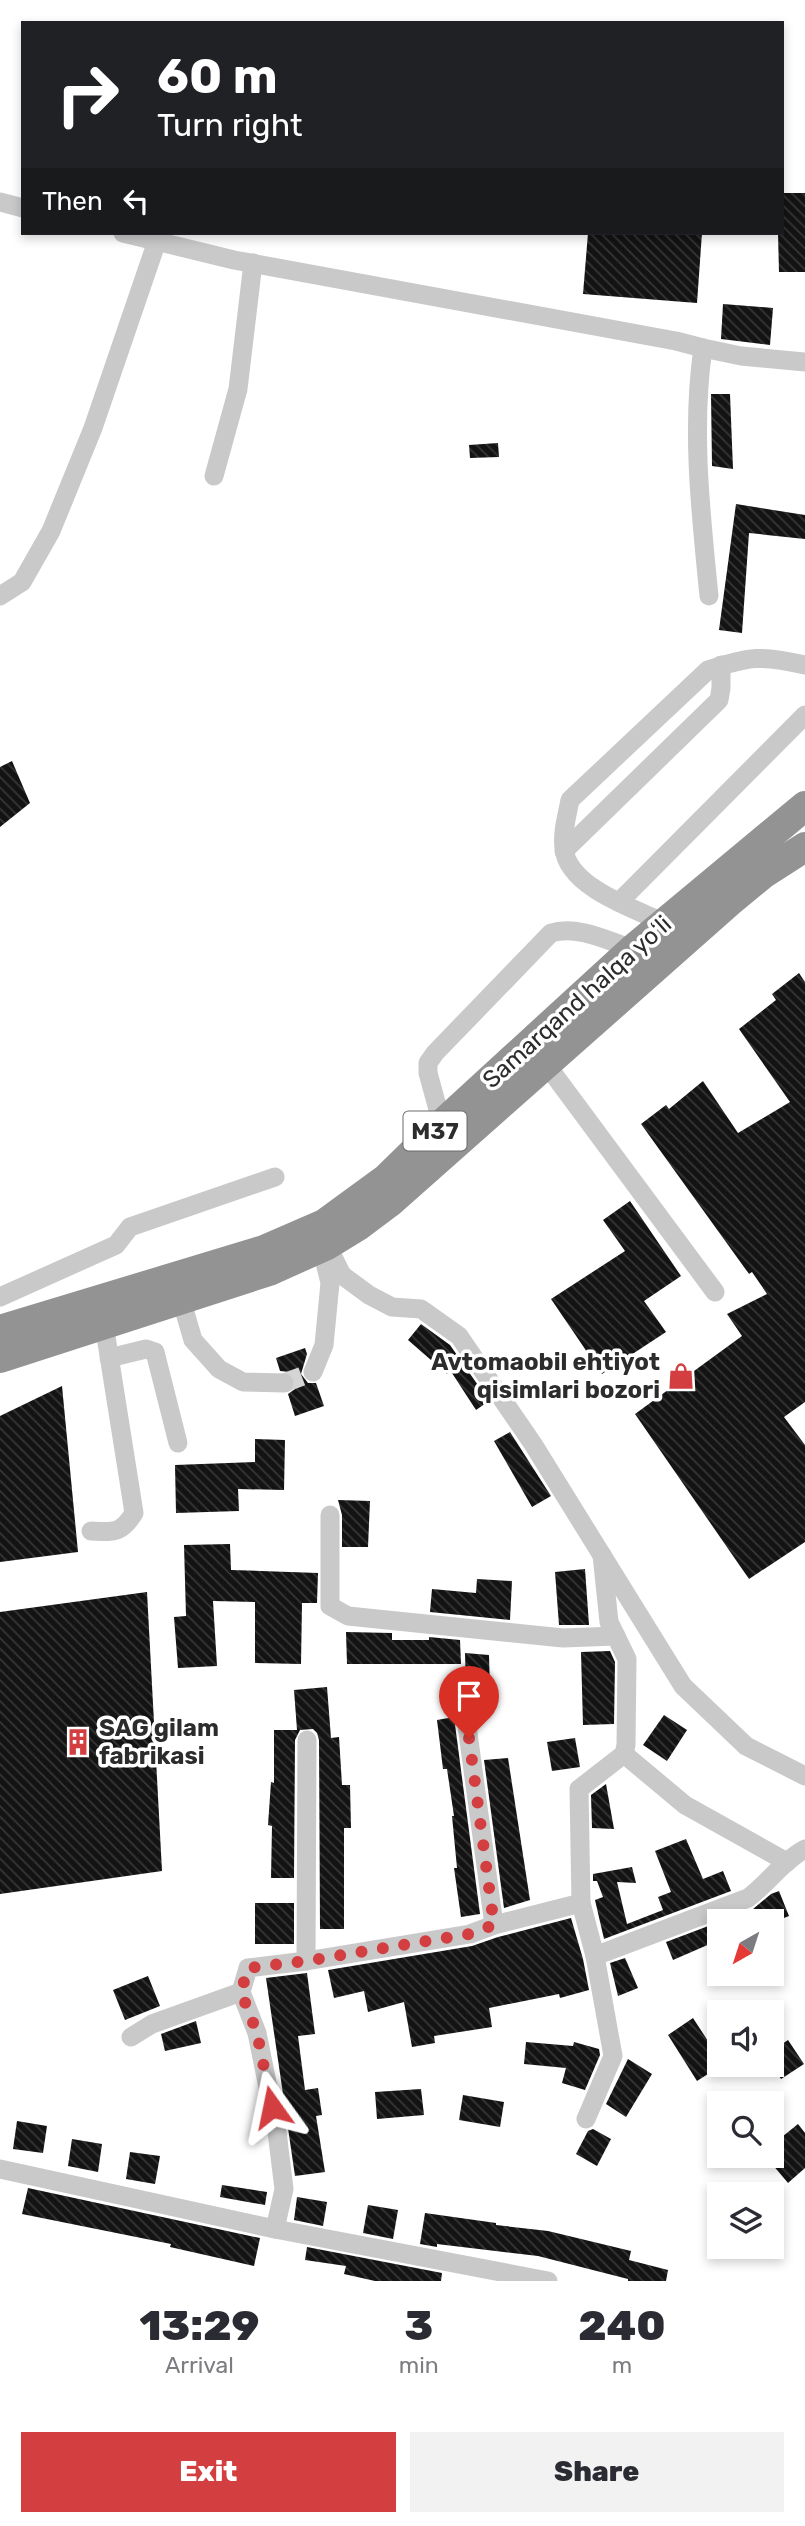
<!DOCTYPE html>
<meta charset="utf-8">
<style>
:root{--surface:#fff;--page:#f2f2f3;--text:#2b2b33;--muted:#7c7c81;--accent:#d33e41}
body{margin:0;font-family:Rubik,sans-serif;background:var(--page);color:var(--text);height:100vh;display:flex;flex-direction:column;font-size:26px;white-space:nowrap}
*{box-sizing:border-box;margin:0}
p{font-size:23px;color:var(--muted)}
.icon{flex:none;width:38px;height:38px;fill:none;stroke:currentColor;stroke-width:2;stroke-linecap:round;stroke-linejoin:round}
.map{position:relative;height:2281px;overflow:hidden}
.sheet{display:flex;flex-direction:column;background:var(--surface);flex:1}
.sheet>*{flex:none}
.top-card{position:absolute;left:21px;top:21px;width:763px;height:214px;border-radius:0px;box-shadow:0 4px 10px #0003;background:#202124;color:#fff;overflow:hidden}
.needle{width:46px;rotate:219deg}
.controls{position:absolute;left:707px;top:1909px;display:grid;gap:14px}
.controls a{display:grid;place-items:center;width:77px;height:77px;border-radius:0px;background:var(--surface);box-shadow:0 4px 10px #0003;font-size:35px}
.pin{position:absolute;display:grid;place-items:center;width:60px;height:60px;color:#fff;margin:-72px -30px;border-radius:50% 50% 50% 0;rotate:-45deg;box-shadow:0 0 7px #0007}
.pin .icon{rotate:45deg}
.me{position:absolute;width:77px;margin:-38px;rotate:348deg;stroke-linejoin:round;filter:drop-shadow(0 0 5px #0008)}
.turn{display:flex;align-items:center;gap:24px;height:147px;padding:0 21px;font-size:32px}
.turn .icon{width:91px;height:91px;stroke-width:2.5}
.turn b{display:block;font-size:49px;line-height:60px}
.then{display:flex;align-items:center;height:66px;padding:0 21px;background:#0003;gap:14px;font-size:26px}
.eta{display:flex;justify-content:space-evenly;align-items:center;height:119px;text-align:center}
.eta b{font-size:42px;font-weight:800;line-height:49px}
.cta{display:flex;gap:14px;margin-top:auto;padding:14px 21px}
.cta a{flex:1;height:80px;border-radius:0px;background:var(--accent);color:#fff;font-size:28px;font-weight:800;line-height:80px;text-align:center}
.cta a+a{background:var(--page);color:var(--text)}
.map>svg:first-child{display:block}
.building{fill:url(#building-back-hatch)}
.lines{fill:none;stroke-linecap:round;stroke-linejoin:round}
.minor-tunnel{stroke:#d5d5d5;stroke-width:19;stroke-dasharray:19 10;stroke-linecap:butt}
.minor{stroke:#c9c9c9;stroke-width:19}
.highway{stroke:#939393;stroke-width:30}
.route{stroke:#d33e41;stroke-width:12;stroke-dasharray:0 21.6}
.labels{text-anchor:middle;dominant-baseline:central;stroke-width:7;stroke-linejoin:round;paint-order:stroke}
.shield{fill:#fff;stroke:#6b6b6b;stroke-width:2}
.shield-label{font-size:23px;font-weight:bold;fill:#2c2c2c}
.street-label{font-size:24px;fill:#2c2c2c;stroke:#fff}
.poi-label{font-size:24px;font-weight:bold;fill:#2c2c2c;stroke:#fff;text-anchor:end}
</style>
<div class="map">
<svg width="805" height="2281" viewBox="0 0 805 2281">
<defs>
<pattern id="building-back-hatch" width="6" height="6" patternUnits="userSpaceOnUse" patternTransform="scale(1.75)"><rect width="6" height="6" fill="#131313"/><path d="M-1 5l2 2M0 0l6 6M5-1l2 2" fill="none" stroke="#363636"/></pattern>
</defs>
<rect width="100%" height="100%" fill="#fff"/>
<g class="building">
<polygon points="782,193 805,193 805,272 779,272 778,233 782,233"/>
<polygon points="588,233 702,233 697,303 583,294"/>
<polygon points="723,304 773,308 770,345 721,339"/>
<polygon points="711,394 730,394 733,469 712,466"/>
<polygon points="498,443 499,457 470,458 469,445"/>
<polygon points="736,504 805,515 805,539 749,533 742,633 719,630"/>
<polygon points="12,761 30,803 0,827 0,767"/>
<polygon points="799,973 805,982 805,1402 784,1417 805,1445 805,1542 749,1579 635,1414 742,1336 727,1314 767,1294 752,1272 749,1274 641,1124 666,1105 669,1109 703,1081 738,1133 790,1102 739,1029 776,1000 772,994"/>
<polygon points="630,1201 681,1276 644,1301 666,1332 602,1374 551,1299 625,1251 603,1220"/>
<polygon points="421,1324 450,1345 489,1401 476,1410 450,1370 447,1374 408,1340"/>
<polygon points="305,1348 307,1354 301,1374 308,1383 316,1383 324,1406 295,1416 288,1394 295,1389 295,1378 290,1372 280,1371 276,1358"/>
<polygon points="62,1386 78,1552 0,1562 0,1416"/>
<polygon points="510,1432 551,1496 532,1507 494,1441"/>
<polygon points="255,1439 285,1440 284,1490 238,1489 239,1511 176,1513 175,1465 255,1462"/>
<polygon points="338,1500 370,1501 368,1547 342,1547 342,1515"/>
<polygon points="230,1544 231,1570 318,1573 317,1603 302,1603 301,1664 255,1663 255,1602 213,1601 217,1666 178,1668 174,1617 186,1616 184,1545"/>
<polygon points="585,1569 589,1625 559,1625 555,1572"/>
<polygon points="477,1579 512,1581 510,1620 430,1612 432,1589 476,1593"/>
<polygon points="147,1592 162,1871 0,1894 0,1612"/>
<polygon points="346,1632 392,1633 392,1640 429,1640 429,1637 460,1640 461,1664 347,1664"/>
<polygon points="610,1651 615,1662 614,1724 583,1725 581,1652"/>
<polygon points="465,1653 489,1655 490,1692 466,1691"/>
<polygon points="327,1687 331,1738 339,1737 342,1785 350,1785 351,1828 344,1828 344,1929 320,1929 319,1740 317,1733 313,1729 300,1730 295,1740 294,1878 271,1878 272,1826 268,1825 271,1782 274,1783 274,1730 297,1730 294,1690"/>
<polygon points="664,1715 687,1730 667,1761 643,1745"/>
<polygon points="454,1717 480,1914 461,1917 454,1868 457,1868 452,1816 454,1816 447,1769 443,1769 437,1720"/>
<polygon points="575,1738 580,1767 552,1771 547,1742"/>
<polygon points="508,1758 530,1900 504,1908 484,1760"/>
<polygon points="606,1784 614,1829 592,1828 591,1795"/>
<polygon points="686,1839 703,1879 723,1871 731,1891 604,1939 595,1900 603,1897 597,1881 593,1881 593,1874 632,1867 636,1883 617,1882 627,1924 663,1910 658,1897 671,1892 655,1851"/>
<polygon points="779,1891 789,1916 774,1922 721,1922 753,1909 771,1894"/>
<rect x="255" y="1903" width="39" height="41"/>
<polygon points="571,1918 583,1959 589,1990 560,1998 559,1994 489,2008 492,2027 434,2036 435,2043 412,2047 404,2002 368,2012 364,1991 334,1998 328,1970 472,1946 498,1937"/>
<polygon points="719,1922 719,1940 673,1960 666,1942"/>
<polygon points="625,1958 638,1988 618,1996 610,1963"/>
<polygon points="307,1973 315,2034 298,2036 305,2090 318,2088 322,2115 316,2116 325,2172 295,2176 266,1978"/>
<polygon points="148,1976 160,2006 125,2020 113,1990"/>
<polygon points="693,2018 719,2058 719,2065 722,2065 697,2081 668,2035"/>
<polygon points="196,2021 201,2043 165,2051 161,2034"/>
<polygon points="788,2040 804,2064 781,2079 772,2065 772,2051"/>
<polygon points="526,2042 573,2046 574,2042 599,2049 600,2055 585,2090 562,2083 566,2068 524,2064"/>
<polygon points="628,2059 652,2074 626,2117 606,2104"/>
<polygon points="421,2089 424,2115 377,2119 375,2092"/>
<polygon points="463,2095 504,2102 500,2127 459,2120"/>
<polygon points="17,2121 47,2126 43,2153 13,2149"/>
<polygon points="798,2124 805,2133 805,2168 788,2183 772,2164 772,2145"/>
<polygon points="593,2129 611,2139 597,2166 576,2154 588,2131"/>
<polygon points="72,2139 102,2144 98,2172 68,2166"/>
<polygon points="130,2152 160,2156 155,2184 126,2179"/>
<polygon points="222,2185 267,2192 265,2205 220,2197"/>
<polygon points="28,2188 260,2238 254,2266 170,2247 171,2244 22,2214"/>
<polygon points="297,2197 327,2202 323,2226 294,2220"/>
<polygon points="368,2205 398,2210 393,2239 363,2233"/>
<polygon points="425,2213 496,2223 496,2225 548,2231 631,2251 629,2260 668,2270 666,2281 628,2281 628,2279 538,2256 437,2244 437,2247 420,2244"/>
<polygon points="307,2247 442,2273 441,2281 375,2281 344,2274 346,2266 305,2260"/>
</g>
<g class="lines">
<polyline class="minor-tunnel" points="284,1383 313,1372"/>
<g class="minor">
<polyline points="0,202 23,208"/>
<polyline points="123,233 234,260 676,341 703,348"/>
<polyline points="214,476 238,389 253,263"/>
<polyline points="0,596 22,582 51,531 93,428 157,241"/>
<path d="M709 596C701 515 691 430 703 348L741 356 805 362"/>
<polyline points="564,851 719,700 721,688 721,665"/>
<polyline points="619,902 805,715"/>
<path d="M665 923C635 909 567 887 564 848 562 832 567 816 570 800L708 670C750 656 762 655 805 665"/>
<polyline points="546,1064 715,1292"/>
<path d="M442 1124 428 1073V1063L435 1053 551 933C578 925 608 941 633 949"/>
<polyline points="327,1245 342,1275 369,1295 392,1307 421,1309 459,1336 533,1444 683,1686 746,1746 805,1776"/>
<polyline points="0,1297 116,1245 130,1227 275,1177"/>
<polyline points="181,1299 193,1340 219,1369 243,1382 284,1383"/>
<polyline points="109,1358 146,1349 155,1352 178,1443"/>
<polyline points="313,1372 324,1345 330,1283 323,1254"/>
<polyline points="330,1515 330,1606 348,1616 563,1638 616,1636"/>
<path d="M91 1531C114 1532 121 1534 134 1513L104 1324"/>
<polyline points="465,1711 494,1925"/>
<polyline points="624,1754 685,1805 787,1862"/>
<polyline points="581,1903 595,1956"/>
<polyline points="306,1961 307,1740"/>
<polyline points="131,2037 152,2024 241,1992"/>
<path d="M586 2119 613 2056 595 1956 748 1898C768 1883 783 1861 805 1849"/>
<polyline points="0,2169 275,2229 548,2281"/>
<polyline points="275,2229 284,2189 277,2132 257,2033 241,1992 248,1968 306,1961 470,1934 494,1925 581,1903 579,1789 624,1754 626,1745 627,1659 609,1622 602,1555"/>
</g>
<g class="highway">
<polyline points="0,1330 264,1250 324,1224 387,1178 442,1124 633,949 805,806"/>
<polyline points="0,1358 269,1271 327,1245 358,1226 390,1202 729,902 763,874 805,847"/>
</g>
</g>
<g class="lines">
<polyline class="route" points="272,2107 257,2033 241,1992 248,1968 306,1961 470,1934 494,1925 469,1738"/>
</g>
<defs>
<symbol id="shop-bare" viewBox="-9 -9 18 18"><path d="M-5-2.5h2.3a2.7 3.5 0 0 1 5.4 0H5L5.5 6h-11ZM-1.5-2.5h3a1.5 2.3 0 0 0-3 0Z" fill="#d33e41" stroke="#fff" stroke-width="2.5" paint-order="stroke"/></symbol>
<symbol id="building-bare" viewBox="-9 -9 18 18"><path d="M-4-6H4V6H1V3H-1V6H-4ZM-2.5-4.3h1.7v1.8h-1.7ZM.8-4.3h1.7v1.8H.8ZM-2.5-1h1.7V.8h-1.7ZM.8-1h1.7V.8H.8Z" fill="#d33e41" stroke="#fff" stroke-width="2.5" paint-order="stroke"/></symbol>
</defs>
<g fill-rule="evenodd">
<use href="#shop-bare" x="662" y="1357" width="38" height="38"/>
<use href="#building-bare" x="59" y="1723" width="38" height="38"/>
</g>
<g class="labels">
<rect class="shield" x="403.5" y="1111.5" width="63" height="39" rx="5"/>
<g class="shield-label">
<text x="435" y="1131">M37</text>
</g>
<g class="street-label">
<text transform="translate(577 1002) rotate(-42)">Samarqand halqa yoʻli</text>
</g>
<g class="poi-label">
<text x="660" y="1362">Avtomaobil ehtiyot<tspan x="660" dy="28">qisimlari bozori</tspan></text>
<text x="99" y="1728" text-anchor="start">SAG gilam<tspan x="99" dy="28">fabrikasi</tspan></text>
</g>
</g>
</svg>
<div class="controls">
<a><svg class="needle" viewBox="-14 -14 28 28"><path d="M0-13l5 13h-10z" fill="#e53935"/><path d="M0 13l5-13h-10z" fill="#7c7c81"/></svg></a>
<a><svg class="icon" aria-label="sound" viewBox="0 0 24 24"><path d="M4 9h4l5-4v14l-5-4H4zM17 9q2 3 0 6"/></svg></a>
<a><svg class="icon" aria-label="search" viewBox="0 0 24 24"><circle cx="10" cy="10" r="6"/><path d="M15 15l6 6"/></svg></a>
<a><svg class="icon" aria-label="layers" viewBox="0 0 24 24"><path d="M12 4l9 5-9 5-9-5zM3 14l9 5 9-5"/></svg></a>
</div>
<div class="pin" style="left:469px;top:1738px;background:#d93025"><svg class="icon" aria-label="arrive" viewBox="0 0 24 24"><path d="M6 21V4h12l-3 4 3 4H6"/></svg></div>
<svg class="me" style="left:272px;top:2107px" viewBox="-20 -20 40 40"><path d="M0-17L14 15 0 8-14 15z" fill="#d33e41" stroke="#fff" stroke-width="4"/></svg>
<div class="top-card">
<div class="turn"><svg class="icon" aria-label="right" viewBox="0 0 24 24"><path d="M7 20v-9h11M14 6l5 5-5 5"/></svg><div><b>60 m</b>Turn right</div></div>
<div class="then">Then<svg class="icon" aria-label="left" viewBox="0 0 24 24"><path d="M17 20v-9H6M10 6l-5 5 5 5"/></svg></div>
</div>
</div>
<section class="sheet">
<div class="eta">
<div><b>13:29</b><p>Arrival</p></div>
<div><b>3</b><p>min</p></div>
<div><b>240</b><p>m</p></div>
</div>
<div class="cta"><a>Exit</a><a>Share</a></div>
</section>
